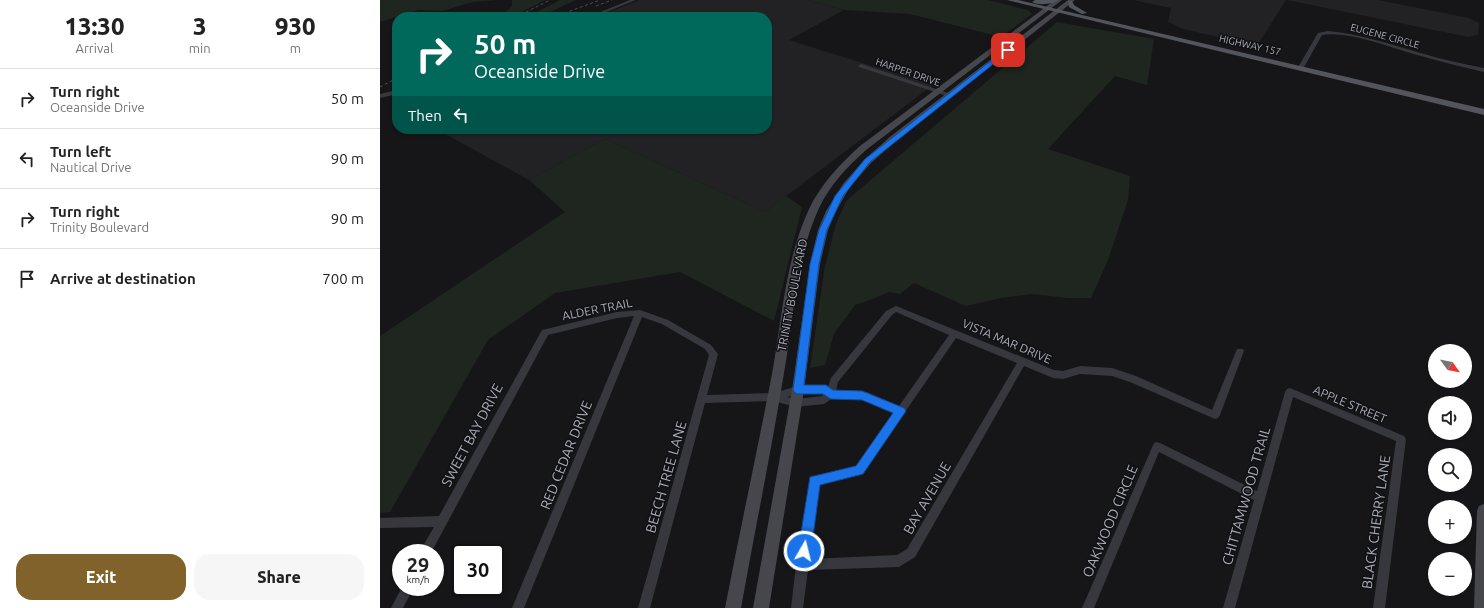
<!DOCTYPE html>
<meta charset="utf-8">
<style>
:root{--surface:#fff;--page:#f6f6f6;--text:#222;--muted:#767676;--line:#e0e0e0;--accent:#80622a}
body{margin:0;font-family:Ubuntu,sans-serif;background:var(--page);color:var(--text);height:100vh;display:flex;flex-direction:column;font-size:15px;white-space:nowrap}
*{box-sizing:border-box;margin:0}
p{font-size:13px;color:var(--muted)}
.icon{flex:none;width:22px;height:22px;fill:none;stroke:currentColor;stroke-width:2;stroke-linecap:round;stroke-linejoin:round}
.map{position:relative;flex:1;overflow:hidden}
.panel{display:flex;flex-direction:column;background:var(--surface);width:380px}
.panel>*{flex:none}
.hud{position:absolute;left:12px;top:12px;width:380px;height:122px;border-radius:16px;box-shadow:0 1px 3px #0004;background:#00695c;color:#fff;overflow:hidden}
.needle{width:26px;rotate:123deg}
.buttons{position:absolute;left:1048px;top:344px;display:grid;gap:8px}
.buttons a{display:grid;place-items:center;width:44px;height:44px;border-radius:50%;background:var(--surface);box-shadow:0 1px 3px #0004;font-size:20px}
.speed{position:absolute;left:12px;top:544px;display:flex;gap:8px;font-size:20px;font-weight:700;text-align:center}
.speed>*{display:grid;place-content:center;width:52px;height:52px;border-radius:50%;background:var(--surface);box-shadow:0 1px 3px #0004;line-height:1}
.speed small{font-size:10px;font-weight:400}
.speed .limit{border:2px solid #111;border-radius:6px;background:#fff;color:#111}
.pin{position:absolute;display:grid;place-items:center;width:34px;height:34px;color:#fff;margin:-17px;border-radius:8px;box-shadow:0 2px 6px #0006}
.me{position:absolute;width:44px;margin:-22px;rotate:8deg;stroke-linejoin:round;filter:drop-shadow(0 0 3px #0008)}
.turn{display:flex;align-items:center;gap:14px;height:84px;padding:0 16px;font-size:18px}
.turn .icon{width:52px;height:52px;stroke-width:2.5}
.turn b{display:block;font-size:28px;line-height:34px}
.then{display:flex;align-items:center;height:38px;padding:0 16px;background:#0003;gap:8px;font-size:15px}
.eta{display:flex;justify-content:space-evenly;align-items:center;height:68px;text-align:center}
.eta b{font-size:24px;font-weight:800;line-height:28px}
.primary-button{display:flex;gap:8px;margin-top:auto;padding:8px 16px}
.primary-button a{flex:1;height:46px;border-radius:16px;background:var(--accent);color:#fff;font-size:16px;font-weight:800;line-height:46px;text-align:center}
.primary-button a+a{background:var(--page);color:var(--text)}
ul{padding:0;list-style:none}
li{display:flex;align-items:center;gap:12px;height:60px;padding:0 16px;border-top:1px solid var(--line)}
li div{flex:1}
li b{display:block;font-size:15px}
li em{font-style:normal}
main{display:flex;flex:1;min-height:0}
.map>svg:first-child{display:block}
.built{fill:#222225}
.green{fill:#1e261f}
.lines{fill:none;stroke-linecap:round;stroke-linejoin:round}
.street{fill:#37383d;fill-rule:evenodd}
.secondary{fill:#45474d;fill-rule:evenodd}
.primary{fill:#53555c;fill-rule:evenodd}
.rail{stroke:#4a4c52;stroke-width:1;stroke-dasharray:3 2.5;stroke-linecap:butt}
.route{fill:#1a73e8;stroke:#114b97}
.labels{text-anchor:middle;dominant-baseline:central;stroke-width:3;stroke-linejoin:round;paint-order:stroke}
.far-street-label{font-size:10px;fill:#a8adb8;stroke:#111113}
.street-label{font-size:12px;fill:#a8adb8;stroke:#111113}
.near-street-label{font-size:14px;fill:#a8adb8;stroke:#111113}
</style>
<main>
<section class="panel">
<div class="eta">
<div><b>13:30</b><p>Arrival</p></div>
<div><b>3</b><p>min</p></div>
<div><b>930</b><p>m</p></div>
</div>
<ul>
<li><svg class="icon" aria-label="right" viewBox="0 0 24 24"><path d="M7 20v-9h11M14 6l5 5-5 5"/></svg><div><b>Turn right</b><p>Oceanside Drive</p></div><em>50 m</em></li>
<li><svg class="icon" aria-label="left" viewBox="0 0 24 24"><path d="M17 20v-9H6M10 6l-5 5 5 5"/></svg><div><b>Turn left</b><p>Nautical Drive</p></div><em>90 m</em></li>
<li><svg class="icon" aria-label="right" viewBox="0 0 24 24"><path d="M7 20v-9h11M14 6l5 5-5 5"/></svg><div><b>Turn right</b><p>Trinity Boulevard</p></div><em>90 m</em></li>
<li><svg class="icon" aria-label="arrive" viewBox="0 0 24 24"><path d="M6 21V4h12l-3 4 3 4H6"/></svg><div><b>Arrive at destination</b></div><em>700 m</em></li>
</ul>
<div class="primary-button"><a>Exit</a><a>Share</a></div>
</section>
<div class="map">
<svg width="1104" height="608" viewBox="0 0 1104 608">
<rect width="100%" height="100%" fill="#161618"/>
<g class="built">
<polygon points="260,0 428,0 464,10 409,40 553,85 385,212 225,139 149,180 56,129 387,129 387,17 216,17"/>
<polygon points="753,0 906,0 877,46 803,29 788,22 791,8"/>
<polygon points="907,0 998,0 1089,18 1099,23 1098,35 1088,37"/>
</g>
<g class="green">
<polygon points="0,0 118,0 93,2 62,11 39,10 0,22"/>
<polygon points="132,0 165,0 132,17 121,17 132,6"/>
<polygon points="180,0 196,0 159,17 147,17"/>
<polygon points="428,0 608,0 648,10 652,14 621,37 530,14 464,10"/>
<polygon points="677,22 774,39 767,85 735,76 668,149 750,176 748,200 728,260 711,298 688,298 651,294 621,298 586,306 534,283 520,294 509,292 490,300 475,305 454,334 445,365 430,368 445,266 456,224 466,201"/>
<polygon points="225,139 385,212 406,196 422,207 394,321 300,272 175,293 108,340 10,512 0,513 0,336 185,212 149,180"/>
</g>
<g class="lines">
<g class="street">
<polygon points="250,0 256,0 214,17 208,17"/>
<path d="M948 31C981 34 1012 45 1044 54 1064 60 1084 64 1104 68V72C1083 67 1062 62 1041 56 1014 49 969 30 942 35L923 69 918 70 917 69 938 33Z"/>
<polygon points="481,64 571,94 572,95 567,96 479,67 478,66"/>
<polygon points="17,90 17,94 0,98 0,94"/>
<path d="M516 306 674 370 683 371 700 366 732 368 756 376 832 410 857 349H863L864 351 840 415 838 418 835 419 750 382 732 376 700 374 683 379 673 378 644 366 535 557 519 567 428 570 423 608H411L416 565 431 477 476 466 514 412 494 402 482 399 453 398 444 404 416 407 393 401 325 403 270 608H258L329 355 325 349 282 324 262 317 144 608H132L254 316 237 318 168 335 51 553H39L54 527 0 528V518L59 516 162 330 237 312 260 310 288 320 331 345 338 354 327 395 393 393 418 386 448 387 451 378 506 311ZM516 312 569 335 519 406 487 392 456 391 458 382 512 315ZM576 338 637 363 527 549 517 555 429 559 440 484 483 473ZM418 394H444L442 396 416 399 407 397Z"/>
<polygon points="910,388 1024,436 1026,439 1005,608 993,608 1016,441 913,397 855,608 843,608 874,500 779,452 714,608 702,608 774,443 777,442 780,443 877,491 905,392 907,389"/>
<polygon points="22,587 34,587 23,608 11,608"/>
</g>
<g class="secondary">
<path d="M675 0H682L486 150C467 167 450 185 439 208 415 260 414 318 404 373 391 452 375 530 361 608H345C360 530 377 452 392 374 402 319 405 261 429 209 441 184 460 164 480 146Z"/>
<polygon points="688,0 695,0 517,140 491,163 470,187 456,211 448,230 440,264 424,390 389,608 373,608 412,390 430,264 438,230 446,211 463,184 485,159 511,136"/>
<polygon points="1104,504 1104,608 1094,608 1097,511 1099,506"/>
</g>
<g class="primary">
<polygon points="627,0 638,0 1104,109 1104,115"/>
<path d="M679 0C673 4 659 6 652 2L655 0Z"/>
<polygon points="688,1 692,1 694,5 707,13 702,14 689,7"/>
</g>
<g class="rail">
<polyline points="216,6 232,0"/>
<polyline points="136,17 170,0"/>
<polyline points="174,17 220,0"/>
<polyline points="0,87 17,78"/>
</g>
</g>
<polygon class="route" points="626,49 631,50 490,162 463,196 447,230 439,264 424,385 446,385 453,390 482,391 524,408 526,411 483,474 440,485 431,551 429,555 424,557 420,555 418,551 430,477 476,466 513,413 482,400 451,399 443,394 418,394 415,393 413,390 430,264 439,230 455,196 485,159"/>
<g class="labels">
<g class="far-street-label">
<text transform="translate(1005 36) rotate(15)">EUGENE CIRCLE</text>
<text transform="translate(870 45) rotate(13)">HIGHWAY 157</text>
<text transform="translate(528 72) rotate(19)">HARPER DRIVE</text>
</g>
<g class="street-label">
<text transform="translate(412 295) rotate(-79)">TRINITY BOULEVARD</text>
<text transform="translate(217 309) rotate(-11)">ALDER TRAIL</text>
<text transform="translate(627 341) rotate(23)">VISTA MAR DRIVE</text>
<text transform="translate(970 404) rotate(23)">APPLE STREET</text>
</g>
<g class="near-street-label">
<text transform="translate(92 435) rotate(-62)">SWEET BAY DRIVE</text>
<text transform="translate(186 455) rotate(-68)">RED CEDAR DRIVE</text>
<text transform="translate(286 477) rotate(-74)">BEECH TREE LANE</text>
<text transform="translate(866 496) rotate(-74)">CHITTAMWOOD TRAIL</text>
<text transform="translate(547 498) rotate(-60)">BAY AVENUE</text>
<text transform="translate(730 521) rotate(-67)">OAKWOOD CIRCLE</text>
<text transform="translate(996 522) rotate(-82)">BLACK CHERRY LANE</text>
</g>
</g>
</svg>
<div class="buttons">
<a><svg class="needle" viewBox="-14 -14 28 28"><path d="M0-13l5 13h-10z" fill="#e53935"/><path d="M0 13l5-13h-10z" fill="#767676"/></svg></a>
<a><svg class="icon" aria-label="sound" viewBox="0 0 24 24"><path d="M4 9h4l5-4v14l-5-4H4zM17 9q2 3 0 6"/></svg></a>
<a><svg class="icon" aria-label="search" viewBox="0 0 24 24"><circle cx="10" cy="10" r="6"/><path d="M15 15l6 6"/></svg></a>
<a>+</a>
<a>−</a>
</div>
<div class="speed"><div>29<small>km/h</small></div><div class="limit">30</div></div>
<div class="pin" style="left:628px;top:50px;background:#d93025"><svg class="icon" aria-label="arrive" viewBox="0 0 24 24"><path d="M6 21V4h12l-3 4 3 4H6"/></svg></div>
<svg class="me" style="left:424px;top:551px" viewBox="-20 -20 40 40"><circle r="17" fill="#1a73e8" stroke="#fff" stroke-width="3"/><path d="M0-11L8 9 0 5-8 9z" fill="#fff"/></svg>
<div class="hud">
<div class="turn"><svg class="icon" aria-label="right" viewBox="0 0 24 24"><path d="M7 20v-9h11M14 6l5 5-5 5"/></svg><div><b>50 m</b>Oceanside Drive</div></div>
<div class="then">Then<svg class="icon" aria-label="left" viewBox="0 0 24 24"><path d="M17 20v-9H6M10 6l-5 5 5 5"/></svg></div>
</div>
</div>
</main>
